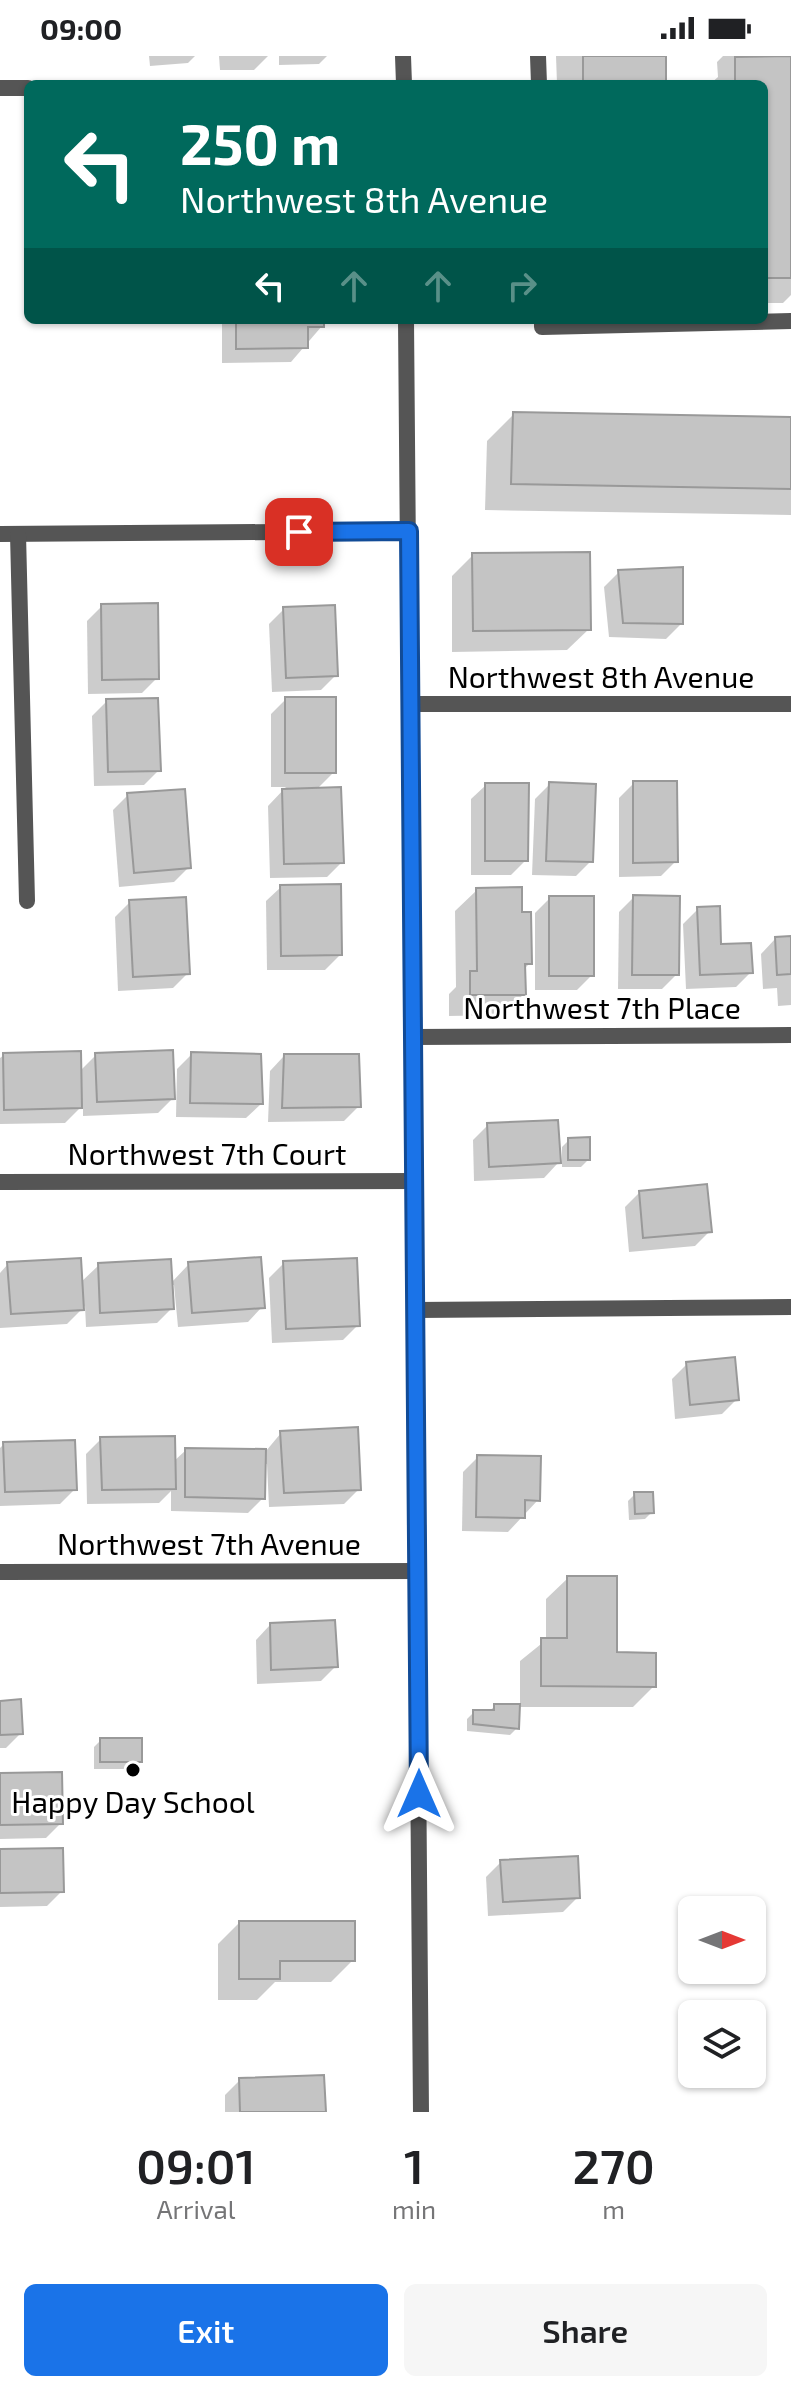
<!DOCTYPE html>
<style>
:root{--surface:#fff;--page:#f6f6f6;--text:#202124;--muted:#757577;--accent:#1a73e8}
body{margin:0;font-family:"Exo 2",sans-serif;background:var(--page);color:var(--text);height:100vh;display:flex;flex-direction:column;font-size:30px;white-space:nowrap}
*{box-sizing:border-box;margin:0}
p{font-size:26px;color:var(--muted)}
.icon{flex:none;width:44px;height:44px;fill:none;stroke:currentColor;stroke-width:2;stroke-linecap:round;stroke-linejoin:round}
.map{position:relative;height:2056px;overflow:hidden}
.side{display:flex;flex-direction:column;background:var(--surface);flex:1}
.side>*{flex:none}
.top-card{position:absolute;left:24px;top:24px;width:744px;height:244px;border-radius:12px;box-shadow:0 2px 6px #0004;background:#00695c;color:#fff;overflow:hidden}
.needle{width:52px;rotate:90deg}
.buttons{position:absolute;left:678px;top:1840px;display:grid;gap:16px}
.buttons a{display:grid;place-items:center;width:88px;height:88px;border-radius:12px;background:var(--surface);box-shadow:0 2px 6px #0004;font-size:40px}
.pin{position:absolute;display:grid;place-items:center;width:68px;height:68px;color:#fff;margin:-34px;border-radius:16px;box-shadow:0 4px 12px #0006}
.me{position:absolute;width:88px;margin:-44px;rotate:0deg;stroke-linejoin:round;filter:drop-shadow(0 0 6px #0008)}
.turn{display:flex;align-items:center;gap:28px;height:168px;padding:0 24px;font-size:36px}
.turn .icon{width:104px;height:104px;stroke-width:2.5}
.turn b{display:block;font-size:56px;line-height:68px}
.lanes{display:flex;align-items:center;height:76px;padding:0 24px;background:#0003;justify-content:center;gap:40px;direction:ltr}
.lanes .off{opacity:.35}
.eta{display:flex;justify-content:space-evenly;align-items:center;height:136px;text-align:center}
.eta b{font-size:48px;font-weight:600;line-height:56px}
.button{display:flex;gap:16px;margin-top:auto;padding:16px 24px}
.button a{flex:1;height:92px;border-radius:12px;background:var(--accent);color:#fff;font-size:32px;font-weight:600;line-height:92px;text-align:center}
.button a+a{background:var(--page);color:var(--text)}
.status{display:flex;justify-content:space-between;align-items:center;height:56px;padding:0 40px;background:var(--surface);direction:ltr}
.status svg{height:22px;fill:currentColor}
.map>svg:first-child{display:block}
.shadow{fill:#0003}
.building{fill:#c4c4c4;stroke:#999;stroke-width:2}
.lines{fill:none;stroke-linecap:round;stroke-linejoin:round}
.street{stroke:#555;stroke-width:16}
.route-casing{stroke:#114b97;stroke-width:20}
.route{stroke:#1a73e8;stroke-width:14}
.poi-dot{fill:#000;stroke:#fff;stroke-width:3}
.labels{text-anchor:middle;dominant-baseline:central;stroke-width:6;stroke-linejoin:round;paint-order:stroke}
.street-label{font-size:30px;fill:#000;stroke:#fff}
.poi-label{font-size:30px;fill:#000;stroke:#fff}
</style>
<div class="status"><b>09:00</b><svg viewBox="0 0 49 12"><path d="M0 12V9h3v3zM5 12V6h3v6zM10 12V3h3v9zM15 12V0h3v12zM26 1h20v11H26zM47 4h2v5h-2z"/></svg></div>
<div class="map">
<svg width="791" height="2056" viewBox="0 0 791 2056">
<rect width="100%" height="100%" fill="#fff"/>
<g class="shadow">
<polygon points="149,0 195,0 188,7 150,10"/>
<polygon points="219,0 268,0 254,14 220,14"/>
<polygon points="279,0 327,0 319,8 279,9"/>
<polygon points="556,0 664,0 664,28 557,28"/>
<polygon points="723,0 791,0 791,239 783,247 764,247 764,28 710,28 718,21 717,6"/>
<polygon points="222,264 322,264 322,270 291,306 222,307"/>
<polygon points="514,358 791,362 791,459 485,454 487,385"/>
<polygon points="473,499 589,573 567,594 452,596 452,520"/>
<polygon points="619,516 681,568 666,583 609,581 604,531"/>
<polygon points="102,550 157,622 142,637 88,638 87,565"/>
<polygon points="284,553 336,619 321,634 272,636 269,568"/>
<polygon points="286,643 334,716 317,733 342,806 327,821 270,822 268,750 286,731 271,731 271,658"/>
<polygon points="107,645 159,714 144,729 94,730 92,660"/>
<polygon points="634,727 676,805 661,820 619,821 619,742"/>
<polygon points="550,728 591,805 576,820 532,819 535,743"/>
<polygon points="486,729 526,804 511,819 471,819 471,743"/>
<polygon points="128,739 189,811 174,826 119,831 113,754"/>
<polygon points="281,831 340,899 325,914 267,914 266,845"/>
<polygon points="477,834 520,858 530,907 523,914 524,938 502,959 449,960 449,938 456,931 455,855"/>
<polygon points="634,841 677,918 662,933 618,933 619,856"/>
<polygon points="550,842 592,919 577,934 535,934 535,857"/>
<polygon points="130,846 188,917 173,932 118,935 115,861"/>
<polygon points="698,853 719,890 751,916 736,931 686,933 683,868"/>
<polygon points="791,882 791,949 778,950 777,932 763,933 761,898 775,883"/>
<polygon points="192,998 261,1048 246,1062 176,1061 177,1013"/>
<polygon points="4,999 79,1016 96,999 173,1042 158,1057 83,1060 83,1049 65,1067 0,1068 0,1002"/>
<polygon points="284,1000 359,1050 344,1065 268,1066 270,1015"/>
<polygon points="488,1069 558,1107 544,1122 474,1125 473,1084"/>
<polygon points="569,1084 588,1104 581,1111 562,1111 562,1091"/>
<polygon points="640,1136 710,1175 695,1190 629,1196 625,1151"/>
<polygon points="284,1207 358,1269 343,1284 272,1287 269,1222"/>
<polygon points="8,1208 80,1227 99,1209 171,1227 189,1208 262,1251 248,1266 178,1271 174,1229 171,1229 172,1252 157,1267 86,1271 85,1250 67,1268 0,1272 0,1217"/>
<polygon points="687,1308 737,1343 722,1358 675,1363 672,1323"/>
<polygon points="281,1377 359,1433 344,1448 269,1451 267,1408 264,1408 263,1442 248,1457 171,1455 171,1435 159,1447 87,1448 86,1398 101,1383 173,1406 186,1394 266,1395"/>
<polygon points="4,1388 75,1433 60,1448 0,1450 0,1392"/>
<polygon points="478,1401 538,1444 508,1476 462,1475 463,1416"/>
<polygon points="635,1438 652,1456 645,1463 629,1464 628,1445"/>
<polygon points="568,1522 615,1598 654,1630 633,1651 517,1651 517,1672 510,1679 467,1675 467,1663 474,1656 488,1656 495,1650 520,1650 520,1605 546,1584 546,1543"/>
<polygon points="270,1569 336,1610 321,1625 257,1628 256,1584"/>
<polygon points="0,1647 21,1677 6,1692 0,1692"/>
<polygon points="101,1684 140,1705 133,1713 94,1713 94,1691"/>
<polygon points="0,1719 61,1767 46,1782 0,1783"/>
<polygon points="0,1795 62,1835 47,1850 0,1851"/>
<polygon points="501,1806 578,1841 563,1856 488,1860 486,1821"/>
<polygon points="239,1867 353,1904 331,1926 275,1926 257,1944 218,1944 218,1888"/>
<polygon points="240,2024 324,2056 225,2056 225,2039"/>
</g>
<g class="building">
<rect x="583" y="0" width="83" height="28"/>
<polygon points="791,0 791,222 764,222 764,28 735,28 735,1"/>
<polygon points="236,264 324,264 324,271 308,271 308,292 236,293"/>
<polygon points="513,356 791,361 791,433 511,428"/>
<polygon points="590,496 591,574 473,575 472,497"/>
<polygon points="683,511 683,568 623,567 618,514"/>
<polygon points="158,547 159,623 102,624 101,548"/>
<polygon points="335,549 338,620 286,622 283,551"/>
<rect x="285" y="641" width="51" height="76"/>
<polygon points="158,642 161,715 108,716 106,643"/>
<polygon points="633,725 677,725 678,806 633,807"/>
<polygon points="549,726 596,728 593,806 546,805"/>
<polygon points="485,727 529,727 528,805 485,805"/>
<polygon points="341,731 344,807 284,808 282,733"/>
<polygon points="185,733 191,812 134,817 127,737"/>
<polygon points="341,828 342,899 281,900 280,829"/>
<polygon points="522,831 522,856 531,856 532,908 525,908 526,939 470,939 470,915 477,915 476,832"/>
<polygon points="633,839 680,840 679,919 632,919"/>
<rect x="549" y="840" width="45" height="80"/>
<polygon points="186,841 190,918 133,921 129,844"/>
<polygon points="720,850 721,888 751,887 753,917 700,919 697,851"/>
<polygon points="791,880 791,918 777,919 775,881"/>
<polygon points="173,994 175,1043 97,1046 95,997"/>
<polygon points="81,995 82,1052 4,1054 3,997"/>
<polygon points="191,996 261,998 263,1048 190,1047"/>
<polygon points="284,998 359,998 361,1051 282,1052"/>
<polygon points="558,1064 561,1107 489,1111 487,1067"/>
<polygon points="590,1081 590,1104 568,1104 568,1082"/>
<polygon points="707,1128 712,1176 643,1182 639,1135"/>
<polygon points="261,1201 265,1252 192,1257 188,1206"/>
<polygon points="81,1202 84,1254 11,1258 7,1206"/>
<polygon points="357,1202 360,1270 286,1273 283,1205"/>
<polygon points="171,1203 174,1253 100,1257 98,1207"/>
<polygon points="735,1301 739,1344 690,1349 686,1306"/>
<polygon points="358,1371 361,1434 284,1437 280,1375"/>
<polygon points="175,1380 176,1433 102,1434 100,1381"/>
<polygon points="75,1384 77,1434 5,1436 3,1386"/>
<polygon points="185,1392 266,1393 265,1443 185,1441"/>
<polygon points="477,1399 541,1400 540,1445 525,1444 525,1462 476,1461"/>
<polygon points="634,1436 653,1436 654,1457 635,1458"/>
<polygon points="567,1520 617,1520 617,1596 656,1597 656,1631 541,1630 541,1582 567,1582"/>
<polygon points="335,1564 338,1611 271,1614 270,1567"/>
<polygon points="21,1643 23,1678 0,1679 0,1645"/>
<polygon points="494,1648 520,1648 519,1673 473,1668 473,1654 494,1654"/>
<rect x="100" y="1682" width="42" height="24"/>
<polygon points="62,1716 63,1768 0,1769 0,1717"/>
<polygon points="63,1792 64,1836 0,1837 0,1793"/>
<polygon points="578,1800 580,1842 503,1846 500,1804"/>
<polygon points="239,1865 355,1865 355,1905 280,1905 280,1923 239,1923"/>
<polygon points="324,2019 326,2056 240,2056 239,2022"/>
</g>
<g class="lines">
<g class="street">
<polyline points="403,0 404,28"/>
<polyline points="538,0 539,28"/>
<polyline points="0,32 28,32"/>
<polyline points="406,264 421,2056"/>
<polyline points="542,264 542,271 791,265"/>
<polyline points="0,478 409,475"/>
<polyline points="18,478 27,845"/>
<polyline points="411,648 791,648"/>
<polyline points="414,981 791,979"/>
<polyline points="0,1126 415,1125"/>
<polyline points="416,1254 791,1251"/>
<polyline points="0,1516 418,1515"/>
</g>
</g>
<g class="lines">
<defs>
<polyline id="route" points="299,476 409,475 419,1738"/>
</defs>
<use href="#route" class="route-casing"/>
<use href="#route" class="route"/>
</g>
<circle class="poi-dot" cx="133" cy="1714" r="8"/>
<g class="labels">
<g class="street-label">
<text x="601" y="620">Northwest 8th Avenue</text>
<text x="602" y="951">Northwest 7th Place</text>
<text x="207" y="1097">Northwest 7th Court</text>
<text x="209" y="1487">Northwest 7th Avenue</text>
</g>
<g class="poi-label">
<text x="133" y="1745">Happy Day School</text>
</g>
</g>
</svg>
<div class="buttons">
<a><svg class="needle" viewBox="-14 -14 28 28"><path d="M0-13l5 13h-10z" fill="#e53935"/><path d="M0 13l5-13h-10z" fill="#757577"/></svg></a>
<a><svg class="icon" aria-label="layers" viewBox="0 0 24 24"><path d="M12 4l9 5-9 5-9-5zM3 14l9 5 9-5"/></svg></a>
</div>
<div class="pin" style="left:299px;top:476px;background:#d93025"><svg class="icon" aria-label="arrive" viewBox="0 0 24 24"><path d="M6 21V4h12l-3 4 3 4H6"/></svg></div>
<svg class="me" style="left:419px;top:1738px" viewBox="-20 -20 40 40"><path d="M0-17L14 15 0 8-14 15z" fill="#1a73e8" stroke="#fff" stroke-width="4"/></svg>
<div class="top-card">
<div class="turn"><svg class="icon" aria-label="left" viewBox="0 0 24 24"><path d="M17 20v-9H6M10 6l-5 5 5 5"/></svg><div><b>250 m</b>Northwest 8th Avenue</div></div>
<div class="lanes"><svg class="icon" aria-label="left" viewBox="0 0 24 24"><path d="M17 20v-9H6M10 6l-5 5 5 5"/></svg><svg class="icon off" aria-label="ahead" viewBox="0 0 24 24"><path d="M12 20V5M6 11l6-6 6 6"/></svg><svg class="icon off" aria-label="ahead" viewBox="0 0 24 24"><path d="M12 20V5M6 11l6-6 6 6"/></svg><svg class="icon off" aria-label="right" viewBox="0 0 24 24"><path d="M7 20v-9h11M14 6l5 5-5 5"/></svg></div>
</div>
</div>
<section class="side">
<div class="eta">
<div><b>09:01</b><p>Arrival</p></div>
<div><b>1</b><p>min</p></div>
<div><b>270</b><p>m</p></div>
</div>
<div class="button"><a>Exit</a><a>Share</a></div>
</section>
